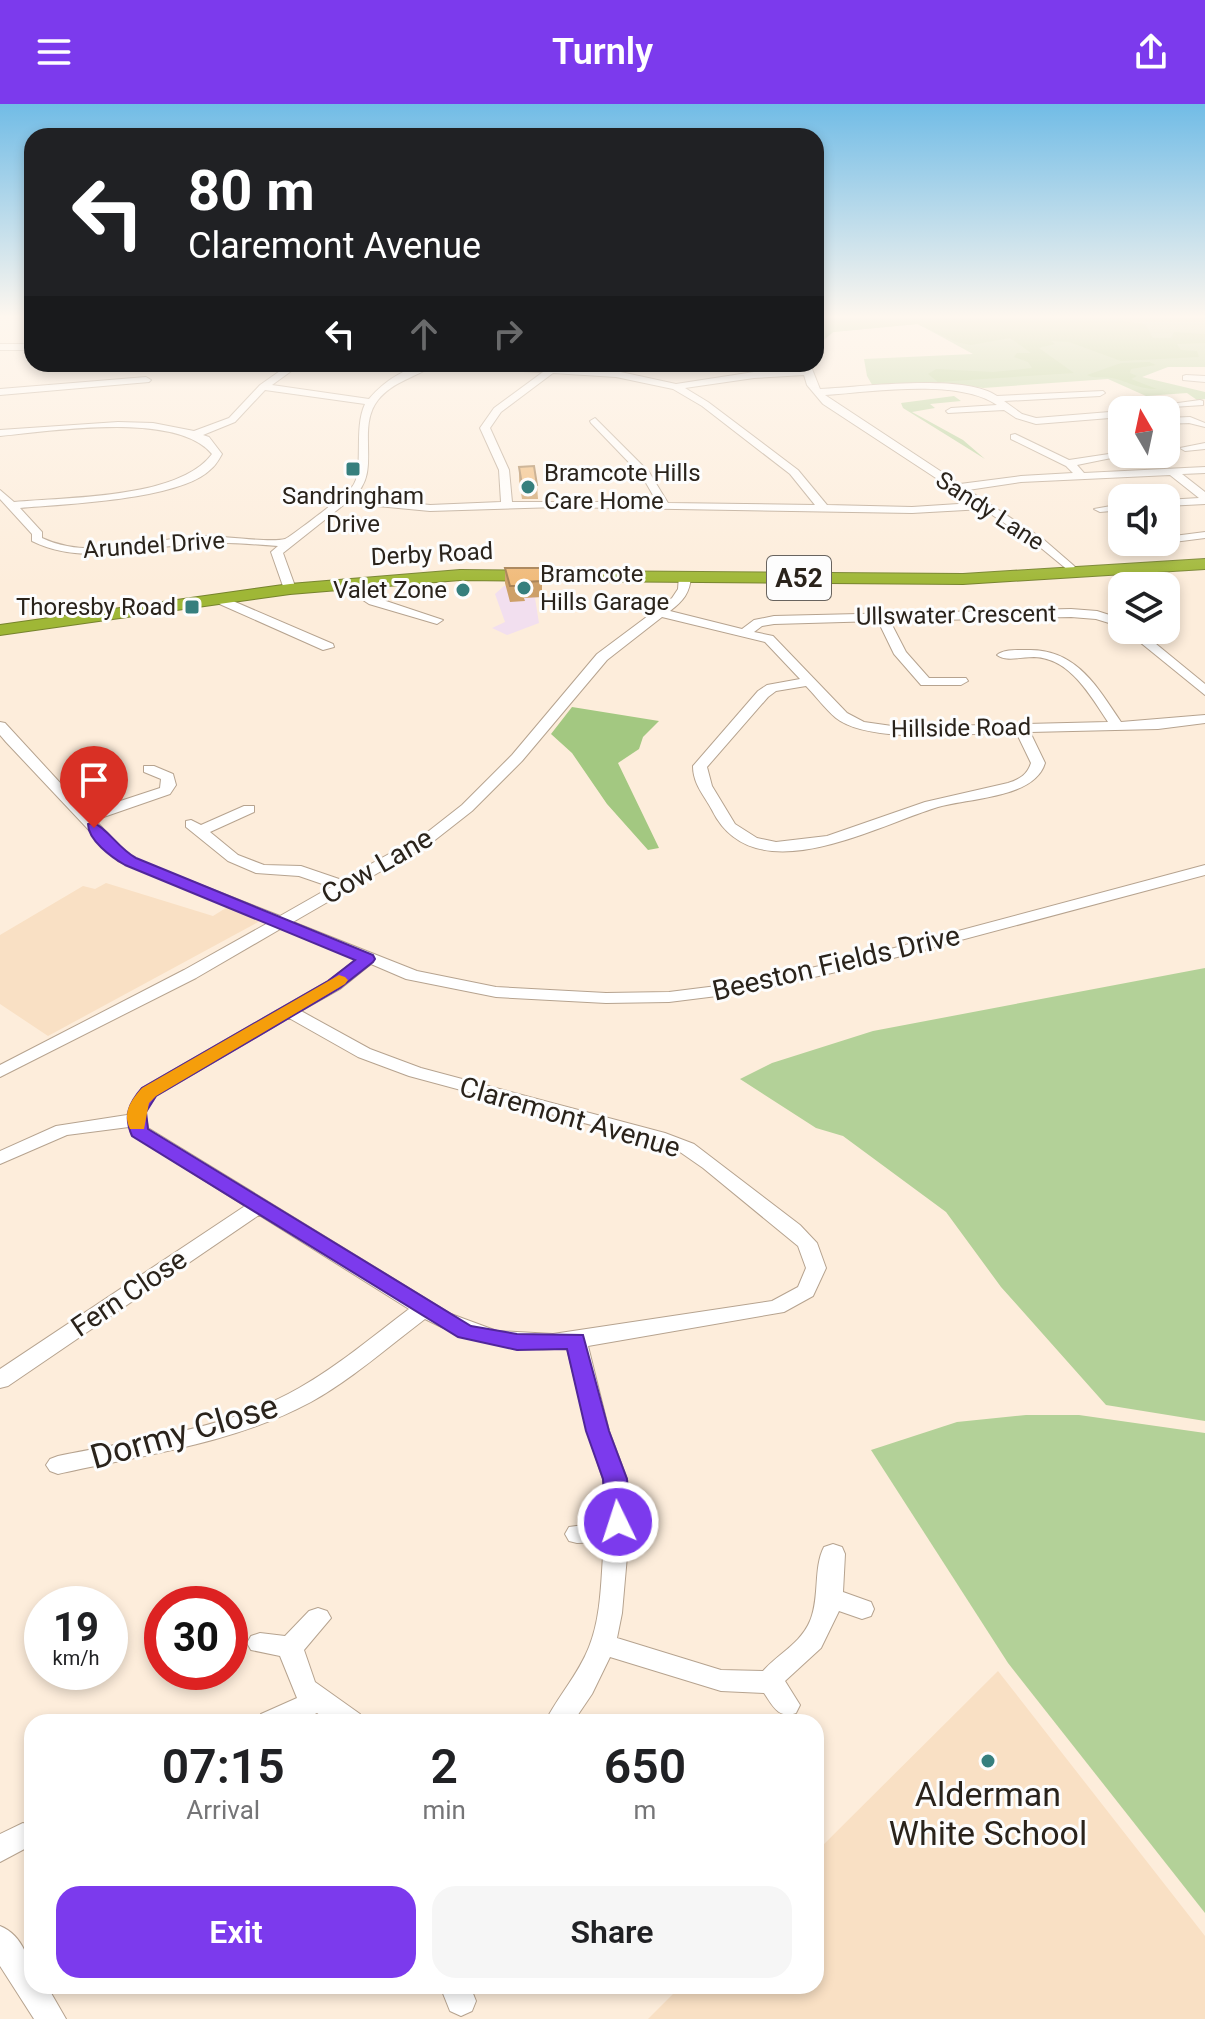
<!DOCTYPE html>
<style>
:root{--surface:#fff;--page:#f6f6f6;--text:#202124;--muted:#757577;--accent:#7c3aed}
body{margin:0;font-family:Roboto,sans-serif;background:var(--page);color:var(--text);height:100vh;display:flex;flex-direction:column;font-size:30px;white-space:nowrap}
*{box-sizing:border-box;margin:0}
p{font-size:26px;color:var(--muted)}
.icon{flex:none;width:44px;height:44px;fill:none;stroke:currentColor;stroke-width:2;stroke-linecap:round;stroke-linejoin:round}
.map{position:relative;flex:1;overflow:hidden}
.panel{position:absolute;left:24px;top:1610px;width:800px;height:280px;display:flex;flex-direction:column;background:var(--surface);border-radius:24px;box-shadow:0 4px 12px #0003}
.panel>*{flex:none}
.guide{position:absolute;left:24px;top:24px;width:800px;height:244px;border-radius:24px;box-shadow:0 4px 12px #0003;background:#202124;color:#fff;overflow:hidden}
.needle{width:52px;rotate:351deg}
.tools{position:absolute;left:1108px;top:292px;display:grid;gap:16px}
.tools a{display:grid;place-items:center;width:72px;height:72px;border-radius:16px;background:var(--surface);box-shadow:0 4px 12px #0003;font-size:40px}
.speed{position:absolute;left:24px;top:1482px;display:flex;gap:16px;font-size:40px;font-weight:700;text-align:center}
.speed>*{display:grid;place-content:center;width:104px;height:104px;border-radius:50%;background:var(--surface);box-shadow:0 4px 12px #0003;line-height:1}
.speed small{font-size:20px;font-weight:400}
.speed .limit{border:12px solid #d22;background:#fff;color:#111}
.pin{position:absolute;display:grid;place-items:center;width:68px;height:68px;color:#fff;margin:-82px -34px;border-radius:50% 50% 50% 0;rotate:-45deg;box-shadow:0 0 8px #0007}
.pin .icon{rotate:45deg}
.me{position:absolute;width:88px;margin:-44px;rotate:356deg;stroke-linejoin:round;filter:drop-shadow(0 0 6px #0008)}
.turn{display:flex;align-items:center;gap:28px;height:168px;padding:0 32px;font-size:36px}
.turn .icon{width:104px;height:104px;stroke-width:2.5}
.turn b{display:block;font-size:56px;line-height:68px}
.lanes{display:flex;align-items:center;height:76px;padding:0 32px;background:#0003;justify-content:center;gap:40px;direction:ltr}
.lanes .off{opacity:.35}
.eta{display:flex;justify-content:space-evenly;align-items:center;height:136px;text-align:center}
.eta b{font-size:48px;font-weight:600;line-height:56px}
.cta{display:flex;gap:16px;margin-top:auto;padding:16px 32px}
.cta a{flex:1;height:92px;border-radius:24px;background:var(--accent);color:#fff;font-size:32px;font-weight:600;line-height:92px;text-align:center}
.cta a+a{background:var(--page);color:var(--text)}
header{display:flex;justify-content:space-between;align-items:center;height:104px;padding:0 32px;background:var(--accent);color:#fff;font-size:36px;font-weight:600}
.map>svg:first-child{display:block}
.commercial{fill:#f2dfef}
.built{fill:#f9e0c4}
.green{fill:#b3d198}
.forest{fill:#a3c881}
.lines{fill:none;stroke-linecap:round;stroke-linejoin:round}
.minor-casing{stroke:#b6a38f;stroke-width:2}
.highway-casing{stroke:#76832d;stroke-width:2}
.minor{fill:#fff;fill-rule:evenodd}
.highway{fill:#9fb736;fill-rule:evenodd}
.wall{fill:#cea068}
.building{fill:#f0ba79;stroke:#a88255;stroke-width:2}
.route{fill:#7c3aed;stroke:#51269a;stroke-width:2}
.slow{fill:#f59e0b}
.poi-dot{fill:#367f7d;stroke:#fdfdfd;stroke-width:3}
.labels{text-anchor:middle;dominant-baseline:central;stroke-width:6;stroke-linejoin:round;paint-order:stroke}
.far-poi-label{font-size:24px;fill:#2a231b;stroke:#fdfdfd;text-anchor:start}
.far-street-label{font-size:24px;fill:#2a231b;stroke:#fdfdfd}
.shield{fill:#fdfdfd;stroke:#69645f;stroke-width:2}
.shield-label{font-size:26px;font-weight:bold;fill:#2a231b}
.street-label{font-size:28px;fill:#2a231b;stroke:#fdfdfd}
.near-street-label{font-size:34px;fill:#2a231b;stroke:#fdfdfd}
.near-poi-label{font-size:34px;fill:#2a231b;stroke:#fdfdfd}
</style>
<header><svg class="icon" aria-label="menu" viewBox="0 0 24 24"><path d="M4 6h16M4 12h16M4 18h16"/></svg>Turnly<svg class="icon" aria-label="share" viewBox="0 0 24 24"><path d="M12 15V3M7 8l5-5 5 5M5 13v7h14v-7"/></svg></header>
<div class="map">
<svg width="1205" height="1915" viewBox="0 0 1205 1915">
<rect width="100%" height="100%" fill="#fdeddb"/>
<polygon class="commercial" points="542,476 542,493 535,494 539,519 507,531 492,524 505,518 495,490 504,482"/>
<g class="built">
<polygon points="106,779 213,812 229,802 262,816 48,932 0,900 0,831 83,782 95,785"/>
<polygon points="998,1567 1205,1832 1205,1915 648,1915 681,1882 816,1882 816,1748"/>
</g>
<g class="green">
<polygon points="816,214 1205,214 1205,263 1168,263 1142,273 1205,288 1205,295 1197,296 1187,289 1146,292 1108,275 983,284 957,280 874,284 867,272 864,255 973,250 918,220 833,228 816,243"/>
<polygon points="954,292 961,297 930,300 935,304 912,308 963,336 985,355 903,304 901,299"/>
<polygon points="1205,864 1205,1317 1106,1301 1001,1183 946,1108 843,1032 816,1024 740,975 772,959 873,927"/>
<polygon points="1026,1311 1079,1311 1205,1329 1205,1809 1008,1559 871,1346 957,1318"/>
</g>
<g class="forest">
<polygon points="816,214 1114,216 1145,220 1153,234 1171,234 1174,228 1205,230 1205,239 1177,240 1181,246 1197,247 1199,253 1121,257 1069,238 1051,237 1055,240 1039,244 1074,269 938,278 928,270 936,265 993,268 1032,264 1028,258 1014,253 1017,249 1031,249 1010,234 971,241 956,238 917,220 833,228 816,242"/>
<path d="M1149 258 1156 261 1131 265 1130 269 1137 272 1131 275 1157 285C1137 285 1130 278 1112 274 1103 272 1095 275 1087 271L1121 259Z"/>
<polygon points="572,603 659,617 643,633 639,645 618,659 659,744 648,746 607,700 572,649 551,630"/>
</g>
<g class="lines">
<defs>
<g id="minor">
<rect x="0" y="240" width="32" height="6"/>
<path d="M290 260H301L272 281 369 295C385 276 410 260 436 260 417 273 393 277 378 296 355 325 383 369 353 393L430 401 501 398 499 366 480 324 494 304 543 268 448 263 443 260 616 267 676 280 754 268 802 265 800 260H810L820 285C862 283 964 269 997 292L1103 287 1105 289 1100 292 1004 297 1022 310 1036 314 1122 307V313L1036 320 1016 314 1004 306 948 309 946 307 951 304 997 301C958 274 872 288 825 291L960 380 1021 372 1073 369 1066 362 1011 335V331L1015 330 1069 356 1122 348V350H1131L1077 361 1084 369 1205 363V369L1182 370 1205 388V400L1166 402V396L1199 394 1170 371 1021 378 968 386 1043 435 1073 461 1075 463 1069 467 1035 439 983 405 912 409 558 403 430 407 346 399 283 449 296 485 290 489 284 485 271 448 278 442C249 440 219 437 191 440 137 444 83 462 32 437V430L0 395V386L14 398C66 393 179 395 212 350 177 307 52 327 0 332V326L118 318 153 319 194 327 229 314 260 281ZM553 269 616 273 673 285 702 302 790 370 815 401 668 399 649 368 595 314 590 317 591 319 642 372 657 398H512L509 366 490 324 501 308ZM804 271 807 281 823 300 974 399 912 403 827 401 798 366 708 298 685 284 754 274ZM265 286 365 300C353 325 365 368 352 383 348 389 289 434 285 435 271 439 223 432 205 432 152 433 93 458 42 434V428L20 404C64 400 181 396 211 365 216 361 219 355 222 350L209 333 203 331 235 318Z"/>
<polygon points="1186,271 1205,272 1205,278 1183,276 1183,272"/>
<polygon points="146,273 151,276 149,278 0,291 0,285"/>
<polygon points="1200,296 1203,297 1203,301 1127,306"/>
<polygon points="1166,314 1190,313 1205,319 1205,323 1189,319 1166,320"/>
<polygon points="1205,339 1205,345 1185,347 1180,344"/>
<polygon points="1122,400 1122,406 1100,408 1094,405"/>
<polygon points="1205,428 1205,434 1166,439 1162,438 1166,438 1166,433"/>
<path d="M685 468 691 472C690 489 683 497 670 507L742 525 754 516 774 512 1071 505 1097 507 1122 515V523L1096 515 1071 513 890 517 906 548 929 574H966L968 577 961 581H921L894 550 878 517 774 520 762 522 754 528 773 532 847 609 864 618 899 623 1108 618C1090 591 1070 554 1034 553 1021 553 1006 558 997 551 1004 545 1016 546 1027 546 1075 544 1097 582 1121 618L1205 611V619L1158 625 1030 628 1045 659C1035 694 970 694 938 703 875 722 754 791 712 706 704 691 693 680 693 662L758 587 767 581 800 575 765 538 662 513 607 556 522 657 472 707 435 736 293 818 417 867 496 883 606 889 669 888 749 878 868 851 1205 761V771L871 860 749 888 669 898 606 899 496 893 406 875 371 860 340 885 301 907 370 945 421 964 665 1029 694 1040 800 1121 817 1139 826 1164 813 1192 784 1208 588 1242 609 1327 627 1375 630 1418 622 1509 617 1534 721 1566 763 1567C778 1550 801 1539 810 1517 820 1494 813 1464 824 1443L833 1440 842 1443 845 1450 843 1488 871 1498 874 1505 871 1512 862 1515 839 1507 821 1544 785 1577 800 1601 796 1609C778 1615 773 1602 764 1589L721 1587 610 1553 592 1590 573 1618H545C558 1592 578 1571 589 1543 602 1511 601 1472 604 1438L577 1439 569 1437 565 1430 569 1423 606 1418 603 1375 587 1327 567 1244C516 1249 471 1239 425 1215 388 1243 352 1275 311 1298 233 1340 143 1351 58 1370L50 1367 46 1361 50 1355 58 1352C139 1335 226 1326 299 1284 338 1262 373 1232 409 1205L259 1111 8 1282 0 1284V1265L245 1102 132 1031 129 1023 67 1031 0 1060V1047L56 1022 127 1011 142 984 328 877 357 855 282 824 196 874 0 973V961L184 866 268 819 118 757 6 638 0 631V618L5 619 87 708 160 684 161 675 144 668V662H154L173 670 176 681 170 690 95 716 119 742 135 755 280 812 331 783 299 772 256 769 228 757 186 723V717L191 716 201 721 244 702H254V708L210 728 238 751 264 761 301 762 342 776 425 730 462 701 512 651 597 550 672 494 678 485 679 472ZM806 582C816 592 825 605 836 614 870 641 972 629 1016 628L1031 659C1027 671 1020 675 1008 679L925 698 827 732 776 738 757 734 735 720 712 682 707 663 768 593 776 587ZM289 914 358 953 409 972 651 1037 680 1048 703 1064 798 1142 806 1164 798 1183 772 1197 553 1230 497 1227 451 1210 148 1024 145 1008 156 992Z"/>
<polygon points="346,475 377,494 443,516 437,520 369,500 342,482 342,476"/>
<polygon points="219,491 333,540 334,543 323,546 215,498 213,495"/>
<polygon points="1125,526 1139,526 1205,580 1205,591"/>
<polygon points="318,1504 327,1507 331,1514 304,1546 315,1578 360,1610 364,1618 330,1618 317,1609 297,1618 257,1618 261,1610 297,1594 280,1552 251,1546 247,1539 251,1532 260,1529 285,1532 309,1507"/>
<polygon points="23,1719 32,1723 32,1741 0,1758 0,1730"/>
<path d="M0 1822C23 1831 32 1859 32 1882H47L66 1915H34L0 1862Z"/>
<polygon points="440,1882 470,1882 476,1897 472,1907 461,1912 450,1907"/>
</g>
<polygon id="highway" points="1205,455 1205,465 963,480 460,476 290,490 0,531 0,521 290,480 460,466 963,470"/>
</defs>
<use href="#minor" class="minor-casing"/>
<use href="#highway" class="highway-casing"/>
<use href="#minor" class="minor"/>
<use href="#highway" class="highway"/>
</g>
<g class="wall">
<polygon points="519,363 537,381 538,395 522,395 519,377"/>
<polygon points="505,464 542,464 542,493 524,494 525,497 510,498 505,479"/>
</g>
<g class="building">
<polygon points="534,362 537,381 522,381 519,363"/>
<polygon points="505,464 542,464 542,477 524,478 524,482 510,482"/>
</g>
<linearGradient id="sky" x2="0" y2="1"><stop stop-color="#71bce6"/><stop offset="0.44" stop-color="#fef7ef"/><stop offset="1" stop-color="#fef7ef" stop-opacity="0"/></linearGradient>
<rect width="1205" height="483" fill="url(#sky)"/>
<path class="route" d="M94 719C107 724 119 745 136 754L373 851 375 855 373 858 340 884 156 992 146 1008 148 1025 471 1222 517 1230 583 1231 609 1327 627 1375 630 1418 627 1425 618 1428 609 1425 606 1418 603 1375 586 1327 567 1245 517 1246 458 1233 132 1032C123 1012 129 999 142 984L328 877 355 856 125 761C111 753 88 736 88 720Z"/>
<path class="slow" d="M339 871 345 873 348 876 345 880 156 992 149 999 144 1025H130C122 1009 131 996 142 984Z"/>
<g class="poi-dot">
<rect x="345" y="357" width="16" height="16" rx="4"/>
<circle cx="528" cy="383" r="8"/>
<circle cx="524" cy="484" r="8"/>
<circle cx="463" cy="486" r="8"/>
<rect x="184" y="495" width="16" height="16" rx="4"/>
<circle cx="988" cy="1657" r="8"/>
</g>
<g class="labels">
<g class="far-poi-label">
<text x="544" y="369">Bramcote Hills<tspan x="544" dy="28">Care Home</tspan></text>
<text x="353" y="392" text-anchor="middle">Sandringham<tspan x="353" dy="28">Drive</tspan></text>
<text x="540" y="470">Bramcote<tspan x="540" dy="28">Hills Garage</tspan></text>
<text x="447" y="486" text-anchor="end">Valet Zone</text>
<text x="176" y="503" text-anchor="end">Thoresby Road</text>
</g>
<g class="far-street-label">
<text transform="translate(990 407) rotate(33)">Sandy Lane</text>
<text transform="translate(154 441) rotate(-4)">Arundel Drive</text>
<text transform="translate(432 450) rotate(-3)">Derby Road</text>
<text transform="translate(956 511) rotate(-1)">Ullswater Crescent</text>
<text transform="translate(961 624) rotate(-1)">Hillside Road</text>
</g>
<rect class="shield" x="767" y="452" width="64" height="44" rx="6"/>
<g class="shield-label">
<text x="799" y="474">A52</text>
</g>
<g class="street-label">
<text transform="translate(377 762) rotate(-30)">Cow Lane</text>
<text transform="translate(836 859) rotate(-13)">Beeston Fields Drive</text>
<text transform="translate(570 1013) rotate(16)">Claremont Avenue</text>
<text transform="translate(129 1189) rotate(-34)">Fern Close</text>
</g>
<g class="near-street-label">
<text transform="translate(184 1327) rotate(-16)">Dormy Close</text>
</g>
<g class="near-poi-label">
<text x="988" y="1690">Alderman<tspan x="988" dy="39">White School</tspan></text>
</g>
</g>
</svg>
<div class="tools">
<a><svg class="needle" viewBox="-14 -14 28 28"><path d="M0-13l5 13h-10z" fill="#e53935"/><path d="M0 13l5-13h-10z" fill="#757577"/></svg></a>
<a><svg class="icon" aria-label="sound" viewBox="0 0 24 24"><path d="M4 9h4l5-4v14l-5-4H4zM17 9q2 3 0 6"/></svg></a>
<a><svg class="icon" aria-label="layers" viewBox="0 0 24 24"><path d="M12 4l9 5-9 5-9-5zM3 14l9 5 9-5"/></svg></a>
</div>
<div class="speed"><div>19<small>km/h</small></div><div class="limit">30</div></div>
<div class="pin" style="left:94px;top:724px;background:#d93025"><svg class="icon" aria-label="arrive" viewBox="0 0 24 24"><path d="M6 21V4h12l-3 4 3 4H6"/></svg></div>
<svg class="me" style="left:618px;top:1418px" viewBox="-20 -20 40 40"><circle r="17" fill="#7c3aed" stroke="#fff" stroke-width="3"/><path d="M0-11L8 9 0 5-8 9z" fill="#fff"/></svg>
<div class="guide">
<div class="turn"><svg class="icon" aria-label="left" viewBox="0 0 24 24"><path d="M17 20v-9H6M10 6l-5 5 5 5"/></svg><div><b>80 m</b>Claremont Avenue</div></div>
<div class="lanes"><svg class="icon" aria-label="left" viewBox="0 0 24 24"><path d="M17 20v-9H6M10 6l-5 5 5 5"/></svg><svg class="icon off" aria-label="ahead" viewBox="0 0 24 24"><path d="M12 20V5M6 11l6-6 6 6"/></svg><svg class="icon off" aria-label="right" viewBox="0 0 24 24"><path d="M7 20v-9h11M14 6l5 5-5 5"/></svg></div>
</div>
<section class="panel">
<div class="eta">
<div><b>07:15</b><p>Arrival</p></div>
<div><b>2</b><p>min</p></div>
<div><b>650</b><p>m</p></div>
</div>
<div class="cta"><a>Exit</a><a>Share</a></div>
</section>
</div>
